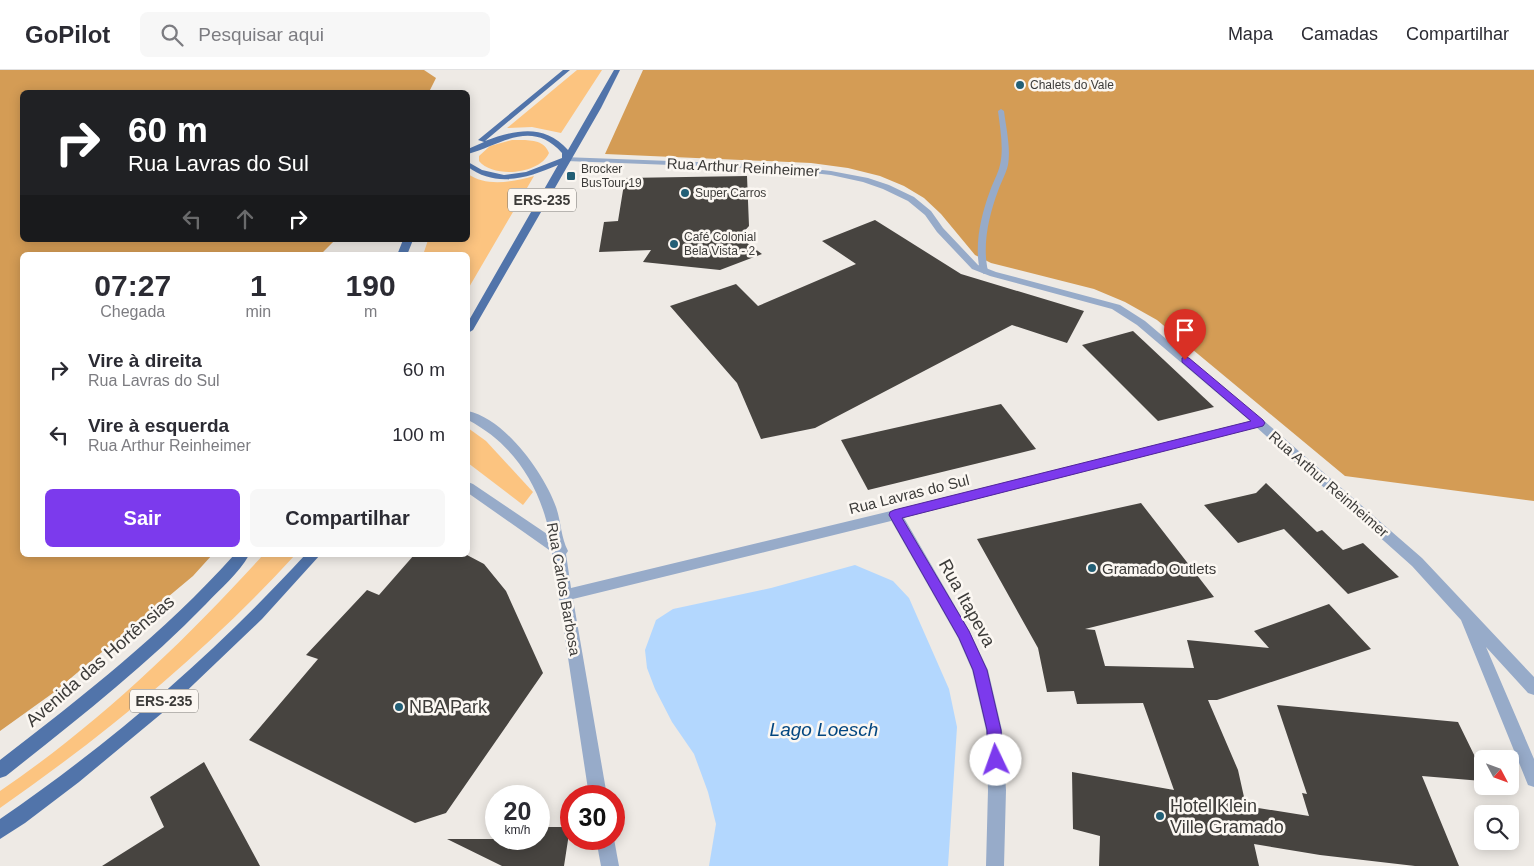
<!DOCTYPE html>
<html lang="pt">
<meta charset="utf-8">
<style>
:root{--surface:#fff;--page:#f7f7f7;--text:#2b2b33;--muted:#7c7c81;--line:#e1e1e2;--accent:#7c3aed}
body{margin:0;font-family:Arial,sans-serif;background:var(--page);color:var(--text);height:100vh;display:flex;flex-direction:column;font-size:19px;white-space:nowrap}
*{box-sizing:border-box;margin:0}
p{font-size:16px;color:var(--muted)}
.icon{flex:none;width:28px;height:28px;fill:none;stroke:currentColor;stroke-width:2;stroke-linecap:round;stroke-linejoin:round}
.map{position:relative;flex:1;overflow:hidden}
.side{position:absolute;left:20px;top:182px;width:450px;height:305px;display:flex;flex-direction:column;background:var(--surface);border-radius:8px;box-shadow:0 2px 12px #0003}
.side>*{flex:none}
.top-card{position:absolute;left:20px;top:20px;width:450px;height:152px;border-radius:8px;box-shadow:0 2px 12px #0003;background:#202124;color:#fff;overflow:hidden}
.needle{width:32px;rotate:131deg}
.fabs{position:absolute;left:1474px;top:680px;display:grid;gap:10px}
.fabs a{display:grid;place-items:center;width:45px;height:45px;border-radius:8px;background:var(--surface);box-shadow:0 2px 12px #0003;font-size:25px}
.speed{position:absolute;left:485px;top:715px;display:flex;gap:10px;font-size:25px;font-weight:700;text-align:center}
.speed>*{display:grid;place-content:center;width:65px;height:65px;border-radius:50%;background:var(--surface);box-shadow:0 2px 12px #0003;line-height:1}
.speed small{font-size:12px;font-weight:400}
.speed .limit{border:8px solid #d22;background:#fff;color:#111}
.pin{position:absolute;display:grid;place-items:center;width:42px;height:42px;color:#fff;margin:-51px -21px;border-radius:50% 50% 50% 0;rotate:-45deg;box-shadow:0 0 5px #0007}
.pin .icon{rotate:45deg}
.me{position:absolute;width:55px;margin:-28px;rotate:357deg;stroke-linejoin:round;filter:drop-shadow(0 0 4px #0008)}
.turn{display:flex;align-items:center;gap:18px;height:105px;padding:0 25px;font-size:22px}
.turn .icon{width:65px;height:65px;stroke-width:2.5}
.turn b{display:block;font-size:35px;line-height:42px}
.lanes{display:flex;align-items:center;height:48px;padding:0 25px;background:#0003;justify-content:center;gap:25px;direction:ltr}
.lanes .off{opacity:.35}
.eta{display:flex;justify-content:space-evenly;align-items:center;height:85px;text-align:center}
.eta b{font-size:30px;font-weight:800;line-height:35px}
.cta{display:flex;gap:10px;margin-top:auto;padding:10px 25px}
.cta a{flex:1;height:58px;border-radius:8px;background:var(--accent);color:#fff;font-size:20px;font-weight:800;line-height:58px;text-align:center}
.cta a+a{background:var(--page);color:var(--text)}
ul{padding:0;list-style:none}
li{display:flex;align-items:center;gap:15px;height:65px;padding:0 25px}
li div{flex:1}
li b{display:block;font-size:19px}
li em{font-style:normal}
header{display:flex;align-items:center;gap:30px;box-sizing:border-box;height:70px;padding:0 25px;background:var(--surface);border-bottom:1px solid var(--line)}
header strong{font-size:24px}
nav{display:flex;gap:28px;margin-inline-start:auto;font-size:18px}
.search{width:350px;height:45px;background:var(--page);display:flex;align-items:center;gap:12px;box-sizing:border-box;padding:0 18px;border-radius:8px;color:var(--muted);font-size:19px}
.map>svg:first-child{display:block}
.green{fill:#fcc480}
.forest{fill:#d49c55}
.water{fill:#b3d7fe}
.building{fill:#474440}
.lines{fill:none;stroke-linecap:round;stroke-linejoin:round}
.service{fill:#97abc9;fill-rule:evenodd}
.minor{fill:#97abc9;fill-rule:evenodd}
.tertiary{fill:#97abc9;fill-rule:evenodd}
.primary{fill:#5174aa;fill-rule:evenodd}
.route{fill:#7c3aed;stroke:#51269a}
.poi-dot{fill:#225f76;stroke:#fbf7f2;stroke-width:2}
.labels{text-anchor:middle;dominant-baseline:central;stroke-width:5;stroke-linejoin:round;paint-order:stroke}
.far-poi-label{font-size:12px;fill:#3c3b39;stroke:#fbf7f2;text-anchor:start}
.shield{fill:#fbf7f2;stroke:#757370;stroke-width:1}
.shield-label{font-size:14px;font-weight:bold;fill:#3c3b39}
.street-label{font-size:15px;fill:#3c3b39;stroke:#fbf7f2}
.poi-label{font-size:15px;fill:#3c3b39;stroke:#fbf7f2;text-anchor:start}
.near-street-label{font-size:18px;fill:#3c3b39;stroke:#fbf7f2}
.near-poi-label{font-size:18px;fill:#3c3b39;stroke:#fbf7f2;text-anchor:start}
.near-water-label{font-size:19px;font-style:italic;fill:#044780;stroke:#fbf7f2}
</style>
<header>
<strong>GoPilot</strong>
<div class="search"><svg class="icon" aria-label="search" viewBox="0 0 24 24"><circle cx="10" cy="10" r="6"/><path d="M15 15l6 6"/></svg>Pesquisar aqui</div>
<nav><a>Mapa</a><a>Camadas</a><a>Compartilhar</a></nav>
</header>
<div class="map">
<svg width="1534" height="796" viewBox="0 0 1534 796">
<rect width="100%" height="100%" fill="#eeeae5"/>
<g class="green">
<polygon points="577,0 602,0 561,63 532,57 507,58"/>
<path d="M512 70C525 70 544 68 549 83 540 104 494 109 479 91V86L490 76Z"/>
<path d="M468 104C486 117 513 112 534 106L468 219V185H423L428 170H468Z"/>
<polygon points="468,358 486,371 533,422 523,435 468,393"/>
<path d="M263 485H295C207 581 106 664 0 738V721C97 655 184 572 263 485Z"/>
</g>
<g class="forest">
<polygon points="0,0 424,0 436,8 429,22 22,22 22,170 335,170 320,185 22,185 22,485 212,485 193,506 53,623 0,661"/>
<polygon points="643,0 1534,0 1534,431 1345,406 1157,250 1125,232 1094,219 991,193 975,185 941,144 924,128 904,116 880,106 848,98 811,93 605,84"/>
</g>
<polygon class="water" points="855,495 893,511 909,528 949,619 957,657 948,796 709,796 716,754 708,722 694,684 672,652 655,619 647,598 645,580 656,550 673,539 771,518"/>
<g class="building">
<polygon points="747,106 749,156 739,167 762,184 720,200 643,192 651,180 599,182 604,152 618,151 625,108"/>
<polygon points="875,150 961,204 1084,241 1067,273 1012,255 815,358 761,369 737,313 670,236 736,214 758,236 856,194 822,171"/>
<polygon points="1133,261 1214,337 1158,351 1082,275"/>
<polygon points="1001,334 1036,379 868,420 841,370"/>
<polygon points="1266,413 1317,462 1322,460 1343,480 1363,473 1399,507 1348,524 1284,459 1238,473 1204,435 1256,423"/>
<polygon points="1141,433 1214,527 1085,559 1095,560 1105,596 1194,598 1187,570 1269,578 1254,561 1329,534 1371,579 1217,630 1208,630 1238,700 1246,736 1309,746 1302,723 1307,724 1277,635 1458,652 1482,701 1482,711 1422,706 1459,796 1415,796 1320,785 1254,774 1259,796 1099,796 1100,766 1073,759 1072,702 1174,720 1143,633 1077,634 1074,621 1047,622 1038,578 977,469"/>
<polygon points="414,485 467,485 484,494 506,521 543,603 446,743 415,753 249,670 318,589 306,585 367,520 379,525"/>
<polygon points="204,692 260,796 102,796 164,757 150,727"/>
<polygon points="539,757 570,757 564,796 502,796 447,769 539,769"/>
</g>
<g class="lines">
<path class="service" d="M1001 39 1004 41C1006 58 1011 78 1008 95 1006 104 1001 112 998 121 989 145 982 175 988 201L984 204 980 201C974 175 981 145 990 121 993 112 998 104 1000 95 1004 78 1000 58 998 41Z"/>
<g class="minor">
<polygon points="1259,349 1263,350 1422,488 1534,607 1534,625 1528,623 1486,577 1534,689 1534,717 1528,715 1461,550 1412,496 1255,356 1253,353"/>
<polygon points="895,440 900,441 969,560 988,600 1002,660 1006,720 1004,796 986,796 988,720 986,660 972,600 958,568 888,445 890,441"/>
</g>
<g class="tertiary">
<path d="M563 87 777 95 831 101 868 108 889 115 914 127 931 141 943 158 978 195 996 202 1120 235 1145 251 1265 353 1259 357 895 450 573 529 607 726H589L552 482 468 423V412L473 414 550 466C540 416 514 374 468 350V341C505 349 544 403 556 437 561 451 561 468 568 481L566 484 571 518 895 440 1250 351 1137 255 1112 239 990 206 972 199 937 162 925 145 908 131 883 119 863 112 831 105 777 99 566 91H563Z"/>
<polygon points="596,769 614,769 619,796 601,796"/>
</g>
<g class="primary">
<path d="M563 0H570L485 71C515 60 544 53 568 80L614 0H620L601 38 473 260 468 263V252L558 95C528 108 496 118 468 97V92L482 100 504 105 526 102 562 88V83C532 49 502 74 468 84V79L484 72 478 70Z"/>
<polygon points="403,170 413,170 407,185 397,185"/>
<path d="M234 485H249C239 503 220 519 206 534 145 597 75 651 6 706L0 708V690C83 626 164 563 234 485Z"/>
<path d="M305 485H320L262 549 173 634 79 712 25 753 0 769V749C111 673 214 584 305 485Z"/>
</g>
</g>
<polygon class="route" points="1185,287 1189,288 1263,350 1265,353 1263,356 902,448 969,561 987,600 1001,660 1003,690 1001,695 996,698 990,695 988,690 987,660 973,600 959,568 889,445 890,442 894,440 1251,351 1182,292 1182,288"/>
<g class="poi-dot">
<circle cx="1020" cy="15" r="5"/>
<rect x="566" y="101" width="10" height="10" rx="2.5"/>
<circle cx="685" cy="123" r="5"/>
<circle cx="674" cy="174" r="5"/>
<circle cx="1092" cy="498" r="5"/>
<circle cx="399" cy="637" r="5"/>
<circle cx="1160" cy="746" r="5"/>
</g>
<g class="labels">
<g class="far-poi-label">
<text x="1030" y="15">Chalets do Vale</text>
<text x="581" y="99">Brocker<tspan x="581" dy="14">BusTour 19</tspan></text>
<text x="695" y="123">Super Carros</text>
<text x="684" y="167">Café Colonial<tspan x="684" dy="14">Bela Vista - 2</tspan></text>
</g>
<g class="shield">
<rect x="508" y="118.5" width="68" height="23" rx="4"/>
<rect x="130" y="619.5" width="68" height="23" rx="4"/>
</g>
<g class="shield-label">
<text x="542" y="130">ERS-235</text>
<text x="164" y="631">ERS-235</text>
</g>
<g class="street-label">
<text transform="translate(743 97) rotate(3)">Rua Arthur Reinheimer</text>
<text transform="translate(1329 414) rotate(41)">Rua Arthur Reinheimer</text>
<text transform="translate(909 424) rotate(-14)">Rua Lavras do Sul</text>
<text transform="translate(564 519) rotate(80)">Rua Carlos Barbosa</text>
</g>
<g class="poi-label">
<text x="1102" y="498">Gramado Outlets</text>
</g>
<g class="near-street-label">
<text transform="translate(967 533) rotate(61)">Rua Itapeva</text>
<text transform="translate(100 591) rotate(-41)">Avenida das Hortênsias</text>
</g>
<g class="near-poi-label">
<text x="409" y="637">NBA Park</text>
<text x="1170" y="736">Hotel Klein<tspan x="1170" dy="21">Ville Gramado</tspan></text>
</g>
<g class="near-water-label">
<text x="824" y="659">Lago Loesch</text>
</g>
</g>
</svg>
<div class="fabs">
<a><svg class="needle" viewBox="-14 -14 28 28"><path d="M0-13l5 13h-10z" fill="#e53935"/><path d="M0 13l5-13h-10z" fill="#7c7c81"/></svg></a>
<a><svg class="icon" aria-label="search" viewBox="0 0 24 24"><circle cx="10" cy="10" r="6"/><path d="M15 15l6 6"/></svg></a>
</div>
<div class="speed"><div>20<small>km/h</small></div><div class="limit">30</div></div>
<div class="pin" style="left:1185px;top:290px;background:#d93025"><svg class="icon" aria-label="arrive" viewBox="0 0 24 24"><path d="M6 21V4h12l-3 4 3 4H6"/></svg></div>
<svg class="me" style="left:996px;top:690px" viewBox="-20 -20 40 40"><circle r="19" fill="#fff"/><path d="M0-13L10 11 0 6-10 11z" fill="#7c3aed"/></svg>
<div class="top-card">
<div class="turn"><svg class="icon" aria-label="right" viewBox="0 0 24 24"><path d="M7 20v-9h11M14 6l5 5-5 5"/></svg><div><b>60 m</b>Rua Lavras do Sul</div></div>
<div class="lanes"><svg class="icon off" aria-label="left" viewBox="0 0 24 24"><path d="M17 20v-9H6M10 6l-5 5 5 5"/></svg><svg class="icon off" aria-label="ahead" viewBox="0 0 24 24"><path d="M12 20V5M6 11l6-6 6 6"/></svg><svg class="icon" aria-label="right" viewBox="0 0 24 24"><path d="M7 20v-9h11M14 6l5 5-5 5"/></svg></div>
</div>
<section class="side">
<div class="eta">
<div><b>07:27</b><p>Chegada</p></div>
<div><b>1</b><p>min</p></div>
<div><b>190</b><p>m</p></div>
</div>
<ul>
<li><svg class="icon" aria-label="right" viewBox="0 0 24 24"><path d="M7 20v-9h11M14 6l5 5-5 5"/></svg><div><b>Vire à direita</b><p>Rua Lavras do Sul</p></div><em>60 m</em></li>
<li><svg class="icon" aria-label="left" viewBox="0 0 24 24"><path d="M17 20v-9H6M10 6l-5 5 5 5"/></svg><div><b>Vire à esquerda</b><p>Rua Arthur Reinheimer</p></div><em>100 m</em></li>
</ul>
<div class="cta"><a>Sair</a><a>Compartilhar</a></div>
</section>
</div>
